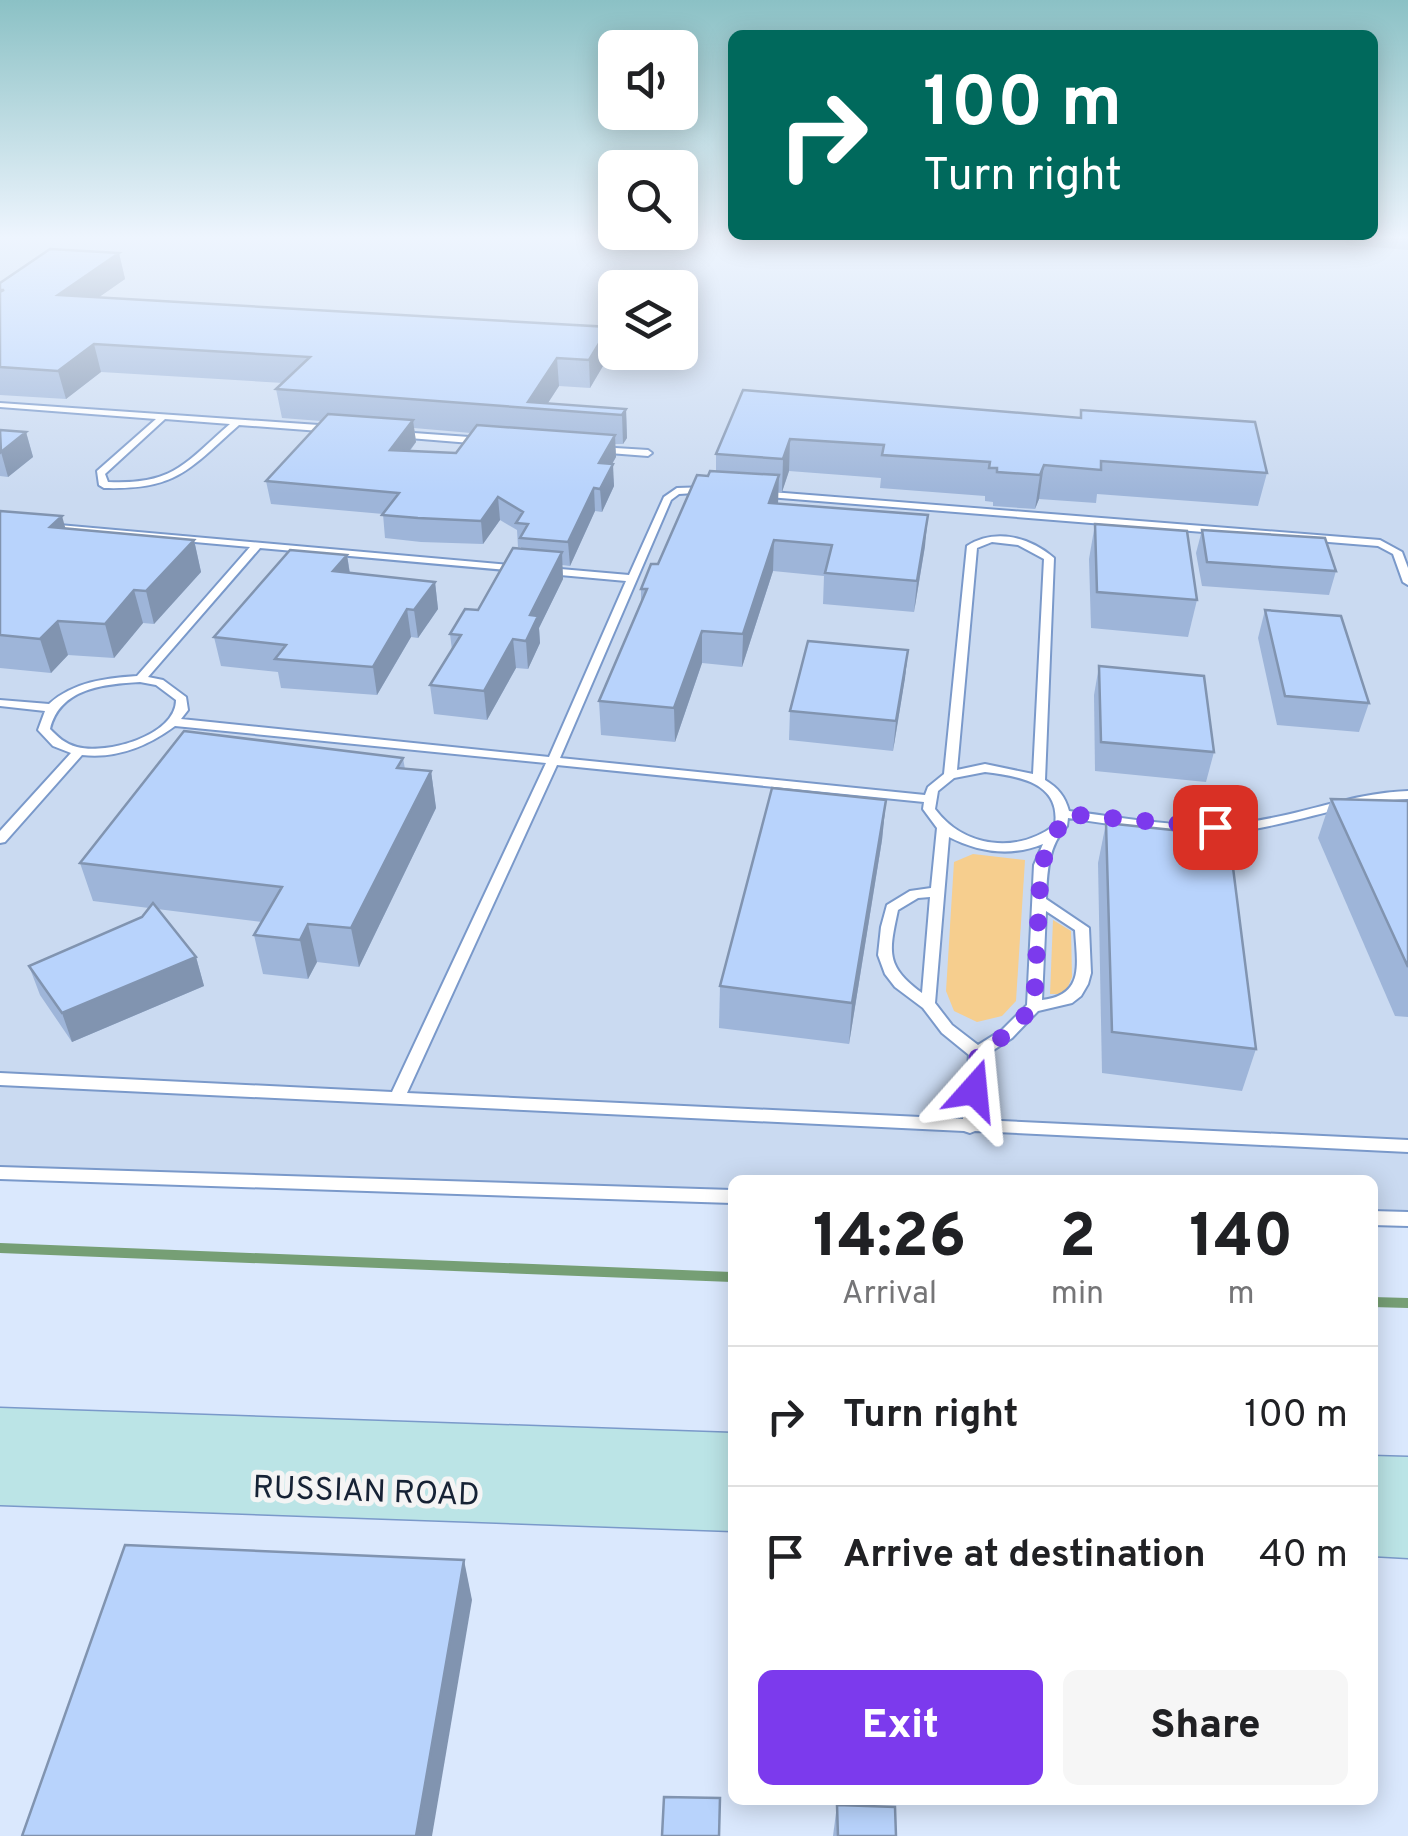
<!DOCTYPE html>
<style>
:root{--surface:#fff;--page:#f6f6f6;--text:#202124;--muted:#757577;--line:#e0e0e0;--accent:#7c3aed}
body{margin:0;font-family:Overpass,sans-serif;background:var(--page);color:var(--text);height:100vh;display:flex;flex-direction:column;font-size:38px;white-space:nowrap}
*{box-sizing:border-box;margin:0}
p{font-size:32px;color:var(--muted)}
.icon{flex:none;width:55px;height:55px;fill:none;stroke:currentColor;stroke-width:2;stroke-linecap:round;stroke-linejoin:round}
.map{position:relative;flex:1;overflow:hidden}
.details{position:absolute;left:728px;top:1175px;width:650px;height:630px;display:flex;flex-direction:column;background:var(--surface);border-radius:15px;box-shadow:0 5px 25px #0003}
.details>*{flex:none}
.guide{position:absolute;left:728px;top:30px;width:650px;height:210px;border-radius:15px;box-shadow:0 5px 25px #0003;background:#00695c;color:#fff;overflow:hidden}
.tools{position:absolute;left:598px;top:30px;display:grid;gap:20px}
.tools a{display:grid;place-items:center;width:100px;height:100px;border-radius:15px;background:var(--surface);box-shadow:0 5px 25px #0003;font-size:50px}
.pin{position:absolute;display:grid;place-items:center;width:85px;height:85px;color:#fff;margin:-42px;border-radius:20px;box-shadow:0 5px 15px #0006}
.me{position:absolute;width:110px;margin:-55px;rotate:18deg;stroke-linejoin:round;filter:drop-shadow(0 0 8px #0008)}
.turn{display:flex;align-items:center;gap:35px;height:210px;padding:0 30px;font-size:45px}
.turn .icon{width:130px;height:130px;stroke-width:2.5}
.turn b{display:block;font-size:70px;line-height:85px}
.eta{display:flex;justify-content:space-evenly;align-items:center;height:170px;text-align:center}
.eta b{font-size:60px;font-weight:800;line-height:70px}
.cta{display:flex;gap:20px;margin-top:auto;padding:20px 30px}
.cta a{flex:1;height:115px;border-radius:15px;background:var(--accent);color:#fff;font-size:40px;font-weight:800;line-height:115px;text-align:center}
.cta a+a{background:var(--page);color:var(--text)}
ul{padding:0;list-style:none}
li{display:flex;align-items:center;gap:30px;height:140px;padding:0 30px;border-top:2px solid var(--line)}
li div{flex:1}
li b{display:block;font-size:38px}
li em{font-style:normal}
.map>svg:first-child{display:block}
.built{fill:#cadaf1;fill-rule:evenodd}
.green{fill:#f6ce8e}
.lines{fill:none;stroke-linecap:round;stroke-linejoin:round}
.stream{stroke:#769f75;stroke-width:10}
.taxiway{fill:#a7b4c9;fill-rule:evenodd}
.lane-casing{stroke:#7a99ca;stroke-width:4}
.secondary-casing{stroke:#7a99ca;stroke-width:3}
.lane{fill:#fff;fill-rule:evenodd}
.secondary{fill:#bbe4e6;fill-rule:evenodd}
.wall{fill:#9eb5d9;fill-rule:evenodd}
.shaded-wall{fill:#8194b0}
.building{fill:#b8d3fc;stroke:#8194b0;stroke-width:2.5}
.route{stroke:#7c3aed;stroke-width:18;stroke-dasharray:0 32.4}
.labels{text-anchor:middle;dominant-baseline:central;stroke-width:10;stroke-linejoin:round;paint-order:stroke}
.near-street-label{font-size:32px;fill:#162235;stroke:#f4f4f4}
</style>
<div class="map">
<svg width="1408" height="1836" viewBox="0 0 1408 1836">
<rect width="100%" height="100%" fill="#dae8fd"/>
<path class="built" d="M0 237H1408V1227L1373 1226 1372 1180H732V1204L0 1180ZM615 288H680V352H615Z"/>
<g class="green">
<polygon points="973,854 1025,860 1016,1001 1002,1016 977,1022 954,1011 946,991 954,862"/>
<polygon points="1053,920 1071,931 1072,977 1065,994 1050,994"/>
</g>
<g class="lines">
<g class="stream">
<polyline points="0,1248 732,1277"/>
<polyline points="1372,1302 1408,1303"/>
</g>
<polygon class="taxiway" points="1342,237 1408,237 1408,250 1347,245"/>
<defs>
<g id="lane">
<path d="M0 403 333 426 337 429 333 432 239 425C188 470 177 490 104 488L99 485 97 471 156 419 0 407ZM165 419 230 424C184 464 173 485 108 482L105 474Z"/>
<polygon points="400,432 483,438 487,441 483,444 397,437 397,433"/>
<polygon points="599,447 648,450 652,453 648,456 596,452 596,448"/>
<path d="M708 487 713 490 711 492 679 494 671 500 560 758 925 795 928 787 944 774 967 546C995 528 1030 537 1054 558L1045 780C1058 788 1065 796 1069 811 1128 818 1188 831 1248 822 1302 815 1352 793 1408 791V799C1352 801 1302 822 1247 830 1188 838 1127 826 1068 818L1067 826C1048 845 1047 873 1046 899L1089 928 1091 973 1088 984 1081 996 1072 1003 1038 1011 1012 1038 984 1056 979 1120 1408 1140V1152L975 1131 970 1133 964 1131 0 1085V1073L392 1092 546 763 175 726C148 746 117 759 82 755L5 842 0 843V831L71 753 53 746 38 730 45 711 0 706V700L49 704C73 682 106 678 137 676L250 547 51 529 48 528V524L521 566V570L517 571 260 548 148 677 163 680 186 697 188 710 181 719 549 757 626 581 549 574 544 571 549 568 629 575 664 497 677 488ZM992 542 1018 545 1044 559 1033 774 985 764 957 770 977 548ZM140 682 156 685 176 700C176 736 105 755 77 747 65 744 58 737 50 729 60 688 104 684 140 682ZM557 765 924 802 923 809 937 828 931 888 910 891 887 905 881 927 878 955 885 974 895 987 923 1008 942 1033 969 1055 963 1119 407 1093ZM985 772C1018 776 1061 782 1055 825 1017 854 964 848 935 809L938 791 954 778ZM949 837C978 852 1011 857 1043 844L1034 865 1027 1005 1002 1030 978 1045 952 1025 935 1003ZM930 897 922 993C885 966 889 952 898 910L918 898ZM1046 911 1075 930C1077 964 1085 995 1042 1000Z"/>
<polygon points="759,491 1380,540 1402,552 1408,568 1408,585 1403,582 1393,554 1378,546 756,496 754,494"/>
<polygon points="0,1167 732,1190 732,1203 0,1179"/>
<polygon points="1372,1211 1408,1212 1408,1226 1372,1225"/>
</g>
<g id="secondary">
<polygon points="0,1408 732,1433 732,1531 0,1505"/>
<polygon points="1372,1456 1408,1457 1408,1558 1372,1556"/>
</g>
</defs>
<use href="#lane" class="lane-casing"/>
<use href="#secondary" class="secondary-casing"/>
<use href="#lane" class="lane"/>
<use href="#secondary" class="secondary"/>
</g>
<g class="wall">
<path d="M119 253 125 279 99 297 610 354 590 388 559 386 548 403 626 409 627 438 623 444H615L616 457 612 464 614 486 602 512 595 511 570 566 562 565 563 579 539 628 540 643 528 669 516 668 487 720 434 714 430 685 452 650 450 634 478 610 521 549V547H518L517 530 500 520 483 544 421 542 385 538 383 514 271 504 266 481 321 421 282 418 276 389 283 383 101 372 66 399 0 395V283ZM414 428 471 433 456 453 410 451 416 442Z"/>
<polygon points="743,390 1080,418 1081,410 1267,473 1258,506 1097,494 1096,503 1039,499 1035,509 993,506 993,502 985,501 985,496 880,488 881,478 789,471 782,492 778,492 778,504 925,546 914,612 823,604 824,576 773,571 742,667 702,663 675,742 601,735 599,701 641,602 641,589 658,564 708,476 716,471 716,454"/>
<polygon points="0,430 26,432 33,457 8,477 0,476"/>
<polygon points="0,511 65,529 194,540 201,572 154,624 143,623 114,658 68,655 51,673 0,668"/>
<polygon points="1095,524 1197,600 1188,637 1091,628 1089,559"/>
<polygon points="1202,530 1336,571 1329,595 1202,586 1196,553"/>
<polygon points="347,555 350,573 435,582 438,609 418,638 411,637 377,695 281,688 278,672 221,666 214,637"/>
<polygon points="1265,610 1369,703 1359,732 1277,725 1258,638"/>
<polygon points="908,650 905,678 893,751 789,740 790,711"/>
<polygon points="1099,666 1214,752 1206,782 1095,771 1094,695"/>
<polygon points="403,758 405,769 431,771 436,808 359,967 317,962 308,979 263,974 254,935 262,922 157,909 196,957 204,986 72,1042 40,995 29,966 142,917 149,908 93,901 80,863"/>
<polygon points="1331,799 1408,801 1408,1017 1395,1016 1318,838"/>
<polygon points="886,800 882,840 849,1044 719,1028 720,986"/>
<polygon points="1106,823 1256,1049 1242,1091 1102,1073 1098,863"/>
<polygon points="837,1805 896,1836 833,1836"/>
</g>
<g class="shaded-wall">
<polygon points="119,253 125,279 65,321 58,295"/>
<polygon points="609,327 610,354 590,388 589,360"/>
<polygon points="94,344 101,372 66,399 58,371"/>
<polygon points="557,358 559,386 544,409 528,402"/>
<polygon points="626,409 627,438 623,444 622,415"/>
<polygon points="413,420 416,442 393,472 390,450"/>
<polygon points="26,432 33,457 8,477 1,452"/>
<polygon points="615,435 616,457 600,485 599,463"/>
<polygon points="790,439 789,471 782,492 783,459"/>
<polygon points="613,464 614,486 602,512 600,489"/>
<polygon points="1044,465 1039,499 1035,509 1040,475"/>
<polygon points="779,475 778,505 769,503"/>
<polygon points="594,488 595,511 570,566 568,542"/>
<polygon points="498,497 500,520 483,544 481,521"/>
<polygon points="928,515 925,546 914,612 917,581"/>
<polygon points="62,516 71,548 50,527"/>
<polygon points="194,540 201,572 154,624 146,591"/>
<polygon points="774,540 773,571 742,667 743,634"/>
<polygon points="562,552 563,579 539,628 540,643 528,669 526,641 530,615"/>
<polygon points="347,555 351,582 333,571"/>
<polygon points="435,582 438,609 418,638 414,610"/>
<polygon points="134,590 143,623 114,658 105,624"/>
<polygon points="407,609 411,637 377,695 373,667"/>
<polygon points="58,621 68,655 51,673 40,639"/>
<polygon points="702,631 702,663 675,742 674,708"/>
<polygon points="513,639 516,668 487,720 484,691"/>
<polygon points="908,650 905,678 893,751 896,721"/>
<polygon points="431,771 436,808 359,967 351,928"/>
<polygon points="886,800 882,840 849,1044 852,1003"/>
<polygon points="308,924 317,962 308,979 300,940"/>
<polygon points="196,957 204,986 72,1042 62,1013"/>
<polygon points="464,1560 472,1600 432,1836 416,1836"/>
</g>
<g class="building">
<polygon points="50,249 119,253 58,295 609,327 589,360 557,358 528,402 626,409 622,415 276,389 310,357 94,344 58,371 0,367 0,292 4,290 0,290 0,283"/>
<polygon points="743,390 1081,418 1081,410 1255,422 1267,473 1101,461 1101,470 1044,465 1040,475 997,472 997,468 989,468 990,462 882,455 884,445 790,439 783,459 716,454"/>
<polygon points="328,414 413,420 390,450 456,453 477,425 615,435 599,463 613,464 600,489 594,488 568,542 520,538 528,524 516,523 523,512 498,497 481,521 418,518 382,515 399,493 266,481"/>
<polygon points="0,430 26,432 1,452"/>
<polygon points="710,471 779,475 769,503 928,515 917,581 825,573 832,545 774,540 743,634 702,631 674,708 599,701 647,589 641,589 651,564 658,564 697,475 708,476"/>
<polygon points="0,511 62,516 50,527 194,540 146,591 134,590 105,624 58,621 40,639 0,635"/>
<polygon points="1095,524 1187,531 1197,600 1097,592"/>
<polygon points="1202,530 1325,538 1336,571 1207,562"/>
<polygon points="513,548 562,552 530,615 538,616 526,641 513,639 484,691 430,685 461,635 450,634 465,609 478,610"/>
<polygon points="290,550 347,555 333,571 435,582 414,610 407,609 373,667 275,659 286,645 214,637"/>
<polygon points="1265,610 1341,616 1369,703 1285,696"/>
<polygon points="808,641 908,650 896,721 790,711"/>
<polygon points="1099,666 1204,676 1214,752 1101,742"/>
<polygon points="184,731 403,758 397,768 431,771 351,928 308,924 300,940 254,935 282,887 80,863"/>
<polygon points="772,788 886,800 852,1003 720,986"/>
<polygon points="1331,799 1408,801 1408,967"/>
<polygon points="1106,823 1229,836 1256,1049 1112,1032"/>
<polygon points="153,903 196,957 62,1013 29,966 142,917"/>
<polygon points="125,1545 464,1560 416,1836 22,1836"/>
<polygon points="664,1797 720,1798 719,1836 662,1836"/>
<polygon points="837,1805 895,1807 896,1836 838,1836"/>
</g>
<linearGradient id="sky" x2="0" y2="1"><stop stop-color="#8bc1c5"/><stop offset="0.48" stop-color="#eef5fe"/><stop offset="1" stop-color="#eef5fe" stop-opacity="0"/></linearGradient>
<rect width="1408" height="494" fill="url(#sky)"/>
<g class="lines">
<polyline class="route" points="974,1090 978,1053 1007,1034 1034,1006 1041,865 1065,814 1215,827"/>
</g>
<g class="labels">
<g class="near-street-label">
<text transform="translate(366 1493) rotate(2)">RUSSIAN ROAD</text>
</g>
</g>
</svg>
<div class="tools">
<a><svg class="icon" aria-label="sound" viewBox="0 0 24 24"><path d="M4 9h4l5-4v14l-5-4H4zM17 9q2 3 0 6"/></svg></a>
<a><svg class="icon" aria-label="search" viewBox="0 0 24 24"><circle cx="10" cy="10" r="6"/><path d="M15 15l6 6"/></svg></a>
<a><svg class="icon" aria-label="layers" viewBox="0 0 24 24"><path d="M12 4l9 5-9 5-9-5zM3 14l9 5 9-5"/></svg></a>
</div>
<div class="pin" style="left:1215px;top:827px;background:#d93025"><svg class="icon" aria-label="arrive" viewBox="0 0 24 24"><path d="M6 21V4h12l-3 4 3 4H6"/></svg></div>
<svg class="me" style="left:974px;top:1090px" viewBox="-20 -20 40 40"><path d="M0-17L14 15 0 8-14 15z" fill="#7c3aed" stroke="#fff" stroke-width="4"/></svg>
<div class="guide">
<div class="turn"><svg class="icon" aria-label="right" viewBox="0 0 24 24"><path d="M7 20v-9h11M14 6l5 5-5 5"/></svg><div><b>100 m</b>Turn right</div></div>
</div>
<section class="details">
<div class="eta">
<div><b>14:26</b><p>Arrival</p></div>
<div><b>2</b><p>min</p></div>
<div><b>140</b><p>m</p></div>
</div>
<ul>
<li><svg class="icon" aria-label="right" viewBox="0 0 24 24"><path d="M7 20v-9h11M14 6l5 5-5 5"/></svg><div><b>Turn right</b></div><em>100 m</em></li>
<li><svg class="icon" aria-label="arrive" viewBox="0 0 24 24"><path d="M6 21V4h12l-3 4 3 4H6"/></svg><div><b>Arrive at destination</b></div><em>40 m</em></li>
</ul>
<div class="cta"><a>Exit</a><a>Share</a></div>
</section>
</div>
